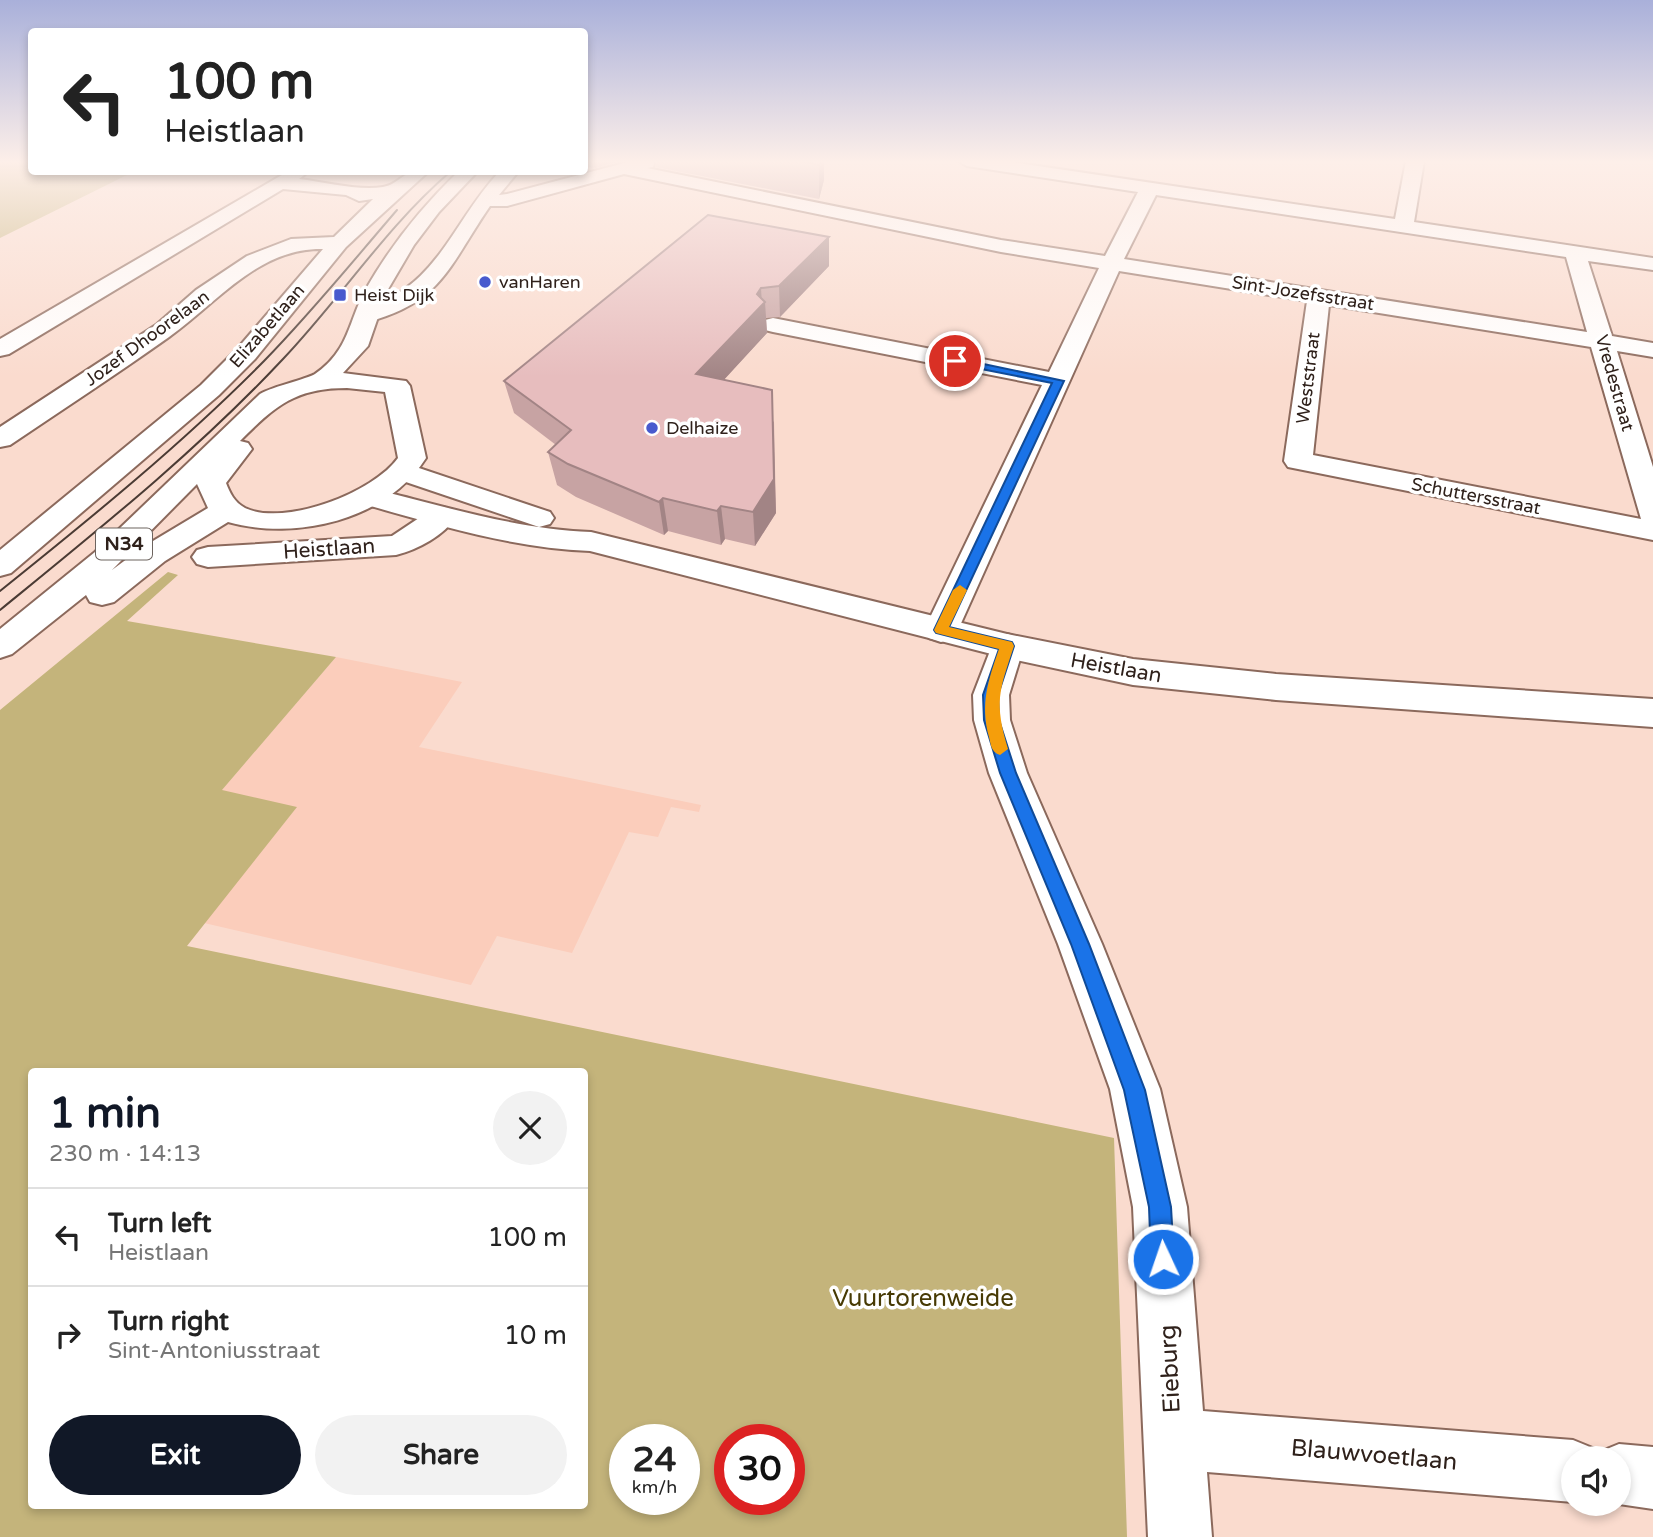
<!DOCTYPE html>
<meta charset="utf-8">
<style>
:root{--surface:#fff;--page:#f2f2f2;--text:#222;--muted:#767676;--line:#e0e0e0;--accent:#111827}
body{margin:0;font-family:"Varela Round",sans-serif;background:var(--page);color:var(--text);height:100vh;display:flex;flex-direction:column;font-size:26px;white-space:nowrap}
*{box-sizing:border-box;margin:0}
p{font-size:23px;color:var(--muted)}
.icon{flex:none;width:38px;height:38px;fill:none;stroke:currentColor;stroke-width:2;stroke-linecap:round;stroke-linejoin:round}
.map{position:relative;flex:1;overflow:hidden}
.sheet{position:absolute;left:28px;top:1068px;width:560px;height:441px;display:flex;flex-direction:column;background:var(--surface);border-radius:7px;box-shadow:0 4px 10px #0003}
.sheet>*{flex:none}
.guide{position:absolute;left:28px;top:28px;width:560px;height:147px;border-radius:7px;box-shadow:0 4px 10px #0003;background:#fff;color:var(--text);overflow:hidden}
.fabs{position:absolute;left:1561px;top:1446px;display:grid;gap:14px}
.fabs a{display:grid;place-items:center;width:70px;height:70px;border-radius:50%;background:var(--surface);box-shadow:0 4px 10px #0003;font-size:35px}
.speed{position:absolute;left:609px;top:1424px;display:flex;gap:14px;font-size:35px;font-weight:700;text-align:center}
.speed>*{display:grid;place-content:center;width:91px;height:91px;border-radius:50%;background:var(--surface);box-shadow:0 4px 10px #0003;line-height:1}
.speed small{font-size:18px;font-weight:400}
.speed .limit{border:10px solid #d22;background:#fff;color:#111}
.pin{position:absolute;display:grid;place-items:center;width:60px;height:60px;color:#fff;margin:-30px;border:4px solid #fff;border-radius:50%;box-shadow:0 2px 7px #0007}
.me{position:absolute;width:77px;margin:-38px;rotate:357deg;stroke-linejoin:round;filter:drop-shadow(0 0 5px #0008)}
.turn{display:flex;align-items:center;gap:24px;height:147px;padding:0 21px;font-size:32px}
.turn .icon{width:91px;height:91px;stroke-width:2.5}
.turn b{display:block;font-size:49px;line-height:60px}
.round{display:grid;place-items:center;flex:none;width:74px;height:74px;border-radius:37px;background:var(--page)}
.head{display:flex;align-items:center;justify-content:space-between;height:119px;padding:0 21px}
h1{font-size:42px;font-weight:700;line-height:52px;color:var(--accent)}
.primary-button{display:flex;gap:14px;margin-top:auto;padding:14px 21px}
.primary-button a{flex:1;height:80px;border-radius:42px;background:var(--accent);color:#fff;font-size:28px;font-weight:700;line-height:80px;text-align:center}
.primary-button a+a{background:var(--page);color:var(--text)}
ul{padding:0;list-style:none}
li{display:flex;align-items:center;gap:21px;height:98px;padding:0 21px;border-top:2px solid var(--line)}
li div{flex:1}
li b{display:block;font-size:26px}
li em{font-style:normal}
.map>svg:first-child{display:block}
.built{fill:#fbcdbb}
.green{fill:#c4b47b;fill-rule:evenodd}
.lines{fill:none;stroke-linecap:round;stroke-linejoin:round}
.street-casing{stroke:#8b695c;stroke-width:4}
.secondary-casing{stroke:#8b695c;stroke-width:4}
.primary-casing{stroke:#8b695c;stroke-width:4}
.street{fill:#fff;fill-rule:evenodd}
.secondary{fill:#fff;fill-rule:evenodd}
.primary{fill:#fff;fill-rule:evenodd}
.tram{stroke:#4b3b34;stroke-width:2}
.wall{fill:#c7a3a3}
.shaded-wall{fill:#a28485}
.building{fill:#e7bdbe;stroke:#a28485;stroke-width:2}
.route{fill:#1a73e8;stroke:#114b97;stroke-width:2}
.slow{fill:#f59e0b}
.poi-dot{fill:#485ace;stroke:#fff;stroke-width:2.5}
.labels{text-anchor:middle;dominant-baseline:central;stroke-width:7;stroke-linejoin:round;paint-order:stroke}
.far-poi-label{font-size:18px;fill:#2f211b;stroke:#fff;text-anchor:start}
.far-street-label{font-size:18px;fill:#2f211b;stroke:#fff}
.shield{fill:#fff;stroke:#6d645f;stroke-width:2}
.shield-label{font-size:19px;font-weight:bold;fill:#2f211b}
.street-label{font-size:21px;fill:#2f211b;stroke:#fff}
.near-park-label{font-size:24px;fill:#473a04;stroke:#fff}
.near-street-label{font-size:24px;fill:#2f211b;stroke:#fff}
</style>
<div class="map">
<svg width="1653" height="1537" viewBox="0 0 1653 1537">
<rect width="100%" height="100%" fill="#fadbce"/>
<polygon class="built" points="336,657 462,682 419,747 701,805 699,812 671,807 658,837 629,832 572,953 497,936 471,985 204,923 296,808 221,791"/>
<g class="green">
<polygon points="0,161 31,161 32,172 133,172 0,238"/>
<path d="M168 572 178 575 127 621 336 657 222 790 297 807 187 946 1114 1138 1127 1537H0V710ZM584 1071V1505H32V1071ZM625 1440H684V1500H625ZM789 1440V1500H730V1440Z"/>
</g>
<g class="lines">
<defs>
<g id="street">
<path d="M632 161H655L653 167 647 168 1001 240 1105 256 1138 192 967 166 958 161H1005L1395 219 1406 161H1424L1414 222 1653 258V270L1588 261 1612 336 1653 343V357L1617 351 1653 467V540L1288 467 1284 461 1307 301 1119 271 958 630 953 638 941 642 929 638 924 630 1042 385 773 332 765 330 761 325 765 320 773 318 1049 372 1099 268 1001 252 624 174 507 206H490C450 264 442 303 367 322L356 315 359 310C438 289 450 225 499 172H518L499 195 507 194ZM1156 195 1566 257 1587 332 1124 259ZM1329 305 1591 347 1641 519 1313 455Z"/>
<path d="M287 172H308L299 179C325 182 358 191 383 187 402 184 400 169 428 172L346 247 255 359 219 395 11 573 0 576V550L201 385 237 349 323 249C258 248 218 302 169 337 117 374 63 409 10 445L0 447V427L156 325 196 290 247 256 291 239 334 237 373 199 359 201 346 195 283 189 9 354 0 356V339Z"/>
<path d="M442 507 453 510 457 516C443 536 419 549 396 555L208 567 197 564 192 557 197 550 208 547 392 536 431 510Z"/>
<polygon points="1007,634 1019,638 1024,646 1009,695 1010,720 1027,773 1102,944 1160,1089 1187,1207 1203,1411 1573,1440 1595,1449 1597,1453 1619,1444 1653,1447 1653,1509 1612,1503 1619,1503 1619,1458 1573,1458 1573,1502 1207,1472 1212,1537 1148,1537 1133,1207 1110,1089 1058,944 989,773 974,720 973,695 995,638"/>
</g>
<g id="secondary">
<polygon points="404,463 550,512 554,518 550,524 539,527 394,478 390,472 394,466"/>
<path d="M370 488C443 506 515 529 591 532L1007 634 1133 659 1276 674 1653 699V727L1276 700 1133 685 1007 658 590 551C511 548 435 524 360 503L355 497 360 491Z"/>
</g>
<path id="primary" d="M458 172H477L439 212 414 245 387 291 368 346 343 373 406 381 410 386 426 458C387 520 296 541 228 522L165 561 114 602 102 605 90 602 86 595 12 654 0 658V629L95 552 260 394C274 386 307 379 315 374 350 350 348 321 366 289 391 245 422 207 458 172ZM347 388 385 392 398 458C374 492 285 527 245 508 234 502 230 493 226 483L252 449 248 443 240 441C275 406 295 388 347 388ZM197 484 208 508 143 547 112 570Z"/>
</defs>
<use href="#street" class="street-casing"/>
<use href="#secondary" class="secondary-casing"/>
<use href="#primary" class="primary-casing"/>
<use href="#street" class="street"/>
<use href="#secondary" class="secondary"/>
<use href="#primary" class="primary"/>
<g class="tram">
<path d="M0 591C91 518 182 444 264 361 311 313 353 261 397 210"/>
<path d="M0 610C98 530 197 451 283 359 341 298 386 227 450 172"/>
</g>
</g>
<g class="wall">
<polygon points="584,161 620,161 595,168 584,167"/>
<polygon points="655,161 824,161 824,180 819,199 656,167"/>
<polygon points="829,237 829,266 780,317 766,318 767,333 724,379 774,422 776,513 755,546 725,539 721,545 668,531 664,535 576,497 557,485 548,452 556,445 514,413 504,381"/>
</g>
<g class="shaded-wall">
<polygon points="593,161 620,161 595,168"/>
<polygon points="804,161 824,161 824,180 819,199 819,165"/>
<polygon points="829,237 829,266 780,317 779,286"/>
<polygon points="761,288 762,305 765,302 767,333 700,406 696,374"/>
<polygon points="772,390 776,513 755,546 753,512"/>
<polygon points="663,498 668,531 664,535 659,502"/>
<polygon points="721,506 725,539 721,545 717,511"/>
</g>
<g class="building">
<polygon points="801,161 820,161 819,165"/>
<polygon points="708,215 829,237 779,286 761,288 757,294 765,302 696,374 772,390 774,479 753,512 721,506 717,511 663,498 659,502 568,464 548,452 571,430 504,381"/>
</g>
<linearGradient id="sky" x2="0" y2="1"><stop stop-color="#a9b0da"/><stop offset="0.43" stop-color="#fdefe9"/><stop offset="1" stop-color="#fdefe9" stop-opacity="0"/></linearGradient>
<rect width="1653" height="377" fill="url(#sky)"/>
<polygon class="route" points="955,358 1064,381 949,627 1012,642 1014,646 998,695 999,720 1016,773 1089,944 1145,1090 1171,1207 1174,1259 1171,1267 1163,1270 1155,1267 1151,1259 1149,1207 1124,1090 1071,944 1000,773 984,720 983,695 999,649 936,633 934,630 1052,383 951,363"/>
<path class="slow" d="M960 585 967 590 949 627 1012 642 1014 646C999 691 994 702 1008 749L1000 755C991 752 991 745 989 737 980 704 988 681 999 649L936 633 934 630 953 590Z"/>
<g class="poi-dot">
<circle cx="485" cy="282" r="7"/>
<rect x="333" y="288" width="14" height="14" rx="3.5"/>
<circle cx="652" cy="428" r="7"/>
</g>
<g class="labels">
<g class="far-poi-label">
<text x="499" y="282">vanHaren</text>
<text x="354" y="295">Heist Dijk</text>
<text x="666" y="428">Delhaize</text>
</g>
<g class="far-street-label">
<text transform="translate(1303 293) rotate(9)">Sint-Jozefsstraat</text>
<text transform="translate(267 326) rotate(-49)">Elizabetlaan</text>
<text transform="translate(147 338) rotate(-36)">Jozef Dhoorelaan</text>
<text transform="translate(1308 378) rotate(-83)">Weststraat</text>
<text transform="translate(1615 383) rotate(74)">Vredestraat</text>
<text transform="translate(1476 496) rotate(11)">Schuttersstraat</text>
</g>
<rect class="shield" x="96" y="528.5" width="56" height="31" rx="5"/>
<g class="shield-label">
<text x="124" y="544">N34</text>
</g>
<g class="street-label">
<text transform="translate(329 549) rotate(-4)">Heistlaan</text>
<text transform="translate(1116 668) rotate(10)">Heistlaan</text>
</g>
<g class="near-park-label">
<text x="923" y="1298">Vuurtorenweide</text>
</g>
<g class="near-street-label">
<text transform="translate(1170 1369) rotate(-93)">Eieburg</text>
<text transform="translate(1374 1455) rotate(5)">Blauwvoetlaan</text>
</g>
</g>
</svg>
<div class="fabs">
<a><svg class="icon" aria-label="sound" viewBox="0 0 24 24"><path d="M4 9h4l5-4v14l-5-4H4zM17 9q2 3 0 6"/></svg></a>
</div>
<div class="speed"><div>24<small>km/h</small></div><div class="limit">30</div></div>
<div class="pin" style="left:955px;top:361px;background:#d93025"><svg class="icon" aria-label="arrive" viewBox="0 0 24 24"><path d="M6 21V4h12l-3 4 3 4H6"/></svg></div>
<svg class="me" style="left:1163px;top:1259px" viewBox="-20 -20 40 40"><circle r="17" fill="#1a73e8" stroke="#fff" stroke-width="3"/><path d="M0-11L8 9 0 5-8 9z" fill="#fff"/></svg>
<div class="guide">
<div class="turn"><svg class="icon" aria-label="left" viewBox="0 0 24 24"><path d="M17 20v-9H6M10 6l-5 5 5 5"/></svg><div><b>100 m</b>Heistlaan</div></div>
</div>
<section class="sheet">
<div class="head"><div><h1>1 min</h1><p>230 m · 14:13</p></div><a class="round"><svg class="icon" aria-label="close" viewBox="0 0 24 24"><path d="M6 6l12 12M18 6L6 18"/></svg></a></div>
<ul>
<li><svg class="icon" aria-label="left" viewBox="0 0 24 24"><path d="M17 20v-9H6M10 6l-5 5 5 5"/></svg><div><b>Turn left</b><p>Heistlaan</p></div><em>100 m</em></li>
<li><svg class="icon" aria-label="right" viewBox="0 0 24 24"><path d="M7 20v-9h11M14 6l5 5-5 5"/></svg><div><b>Turn right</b><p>Sint-Antoniusstraat</p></div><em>10 m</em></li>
</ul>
<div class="primary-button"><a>Exit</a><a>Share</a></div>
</section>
</div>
